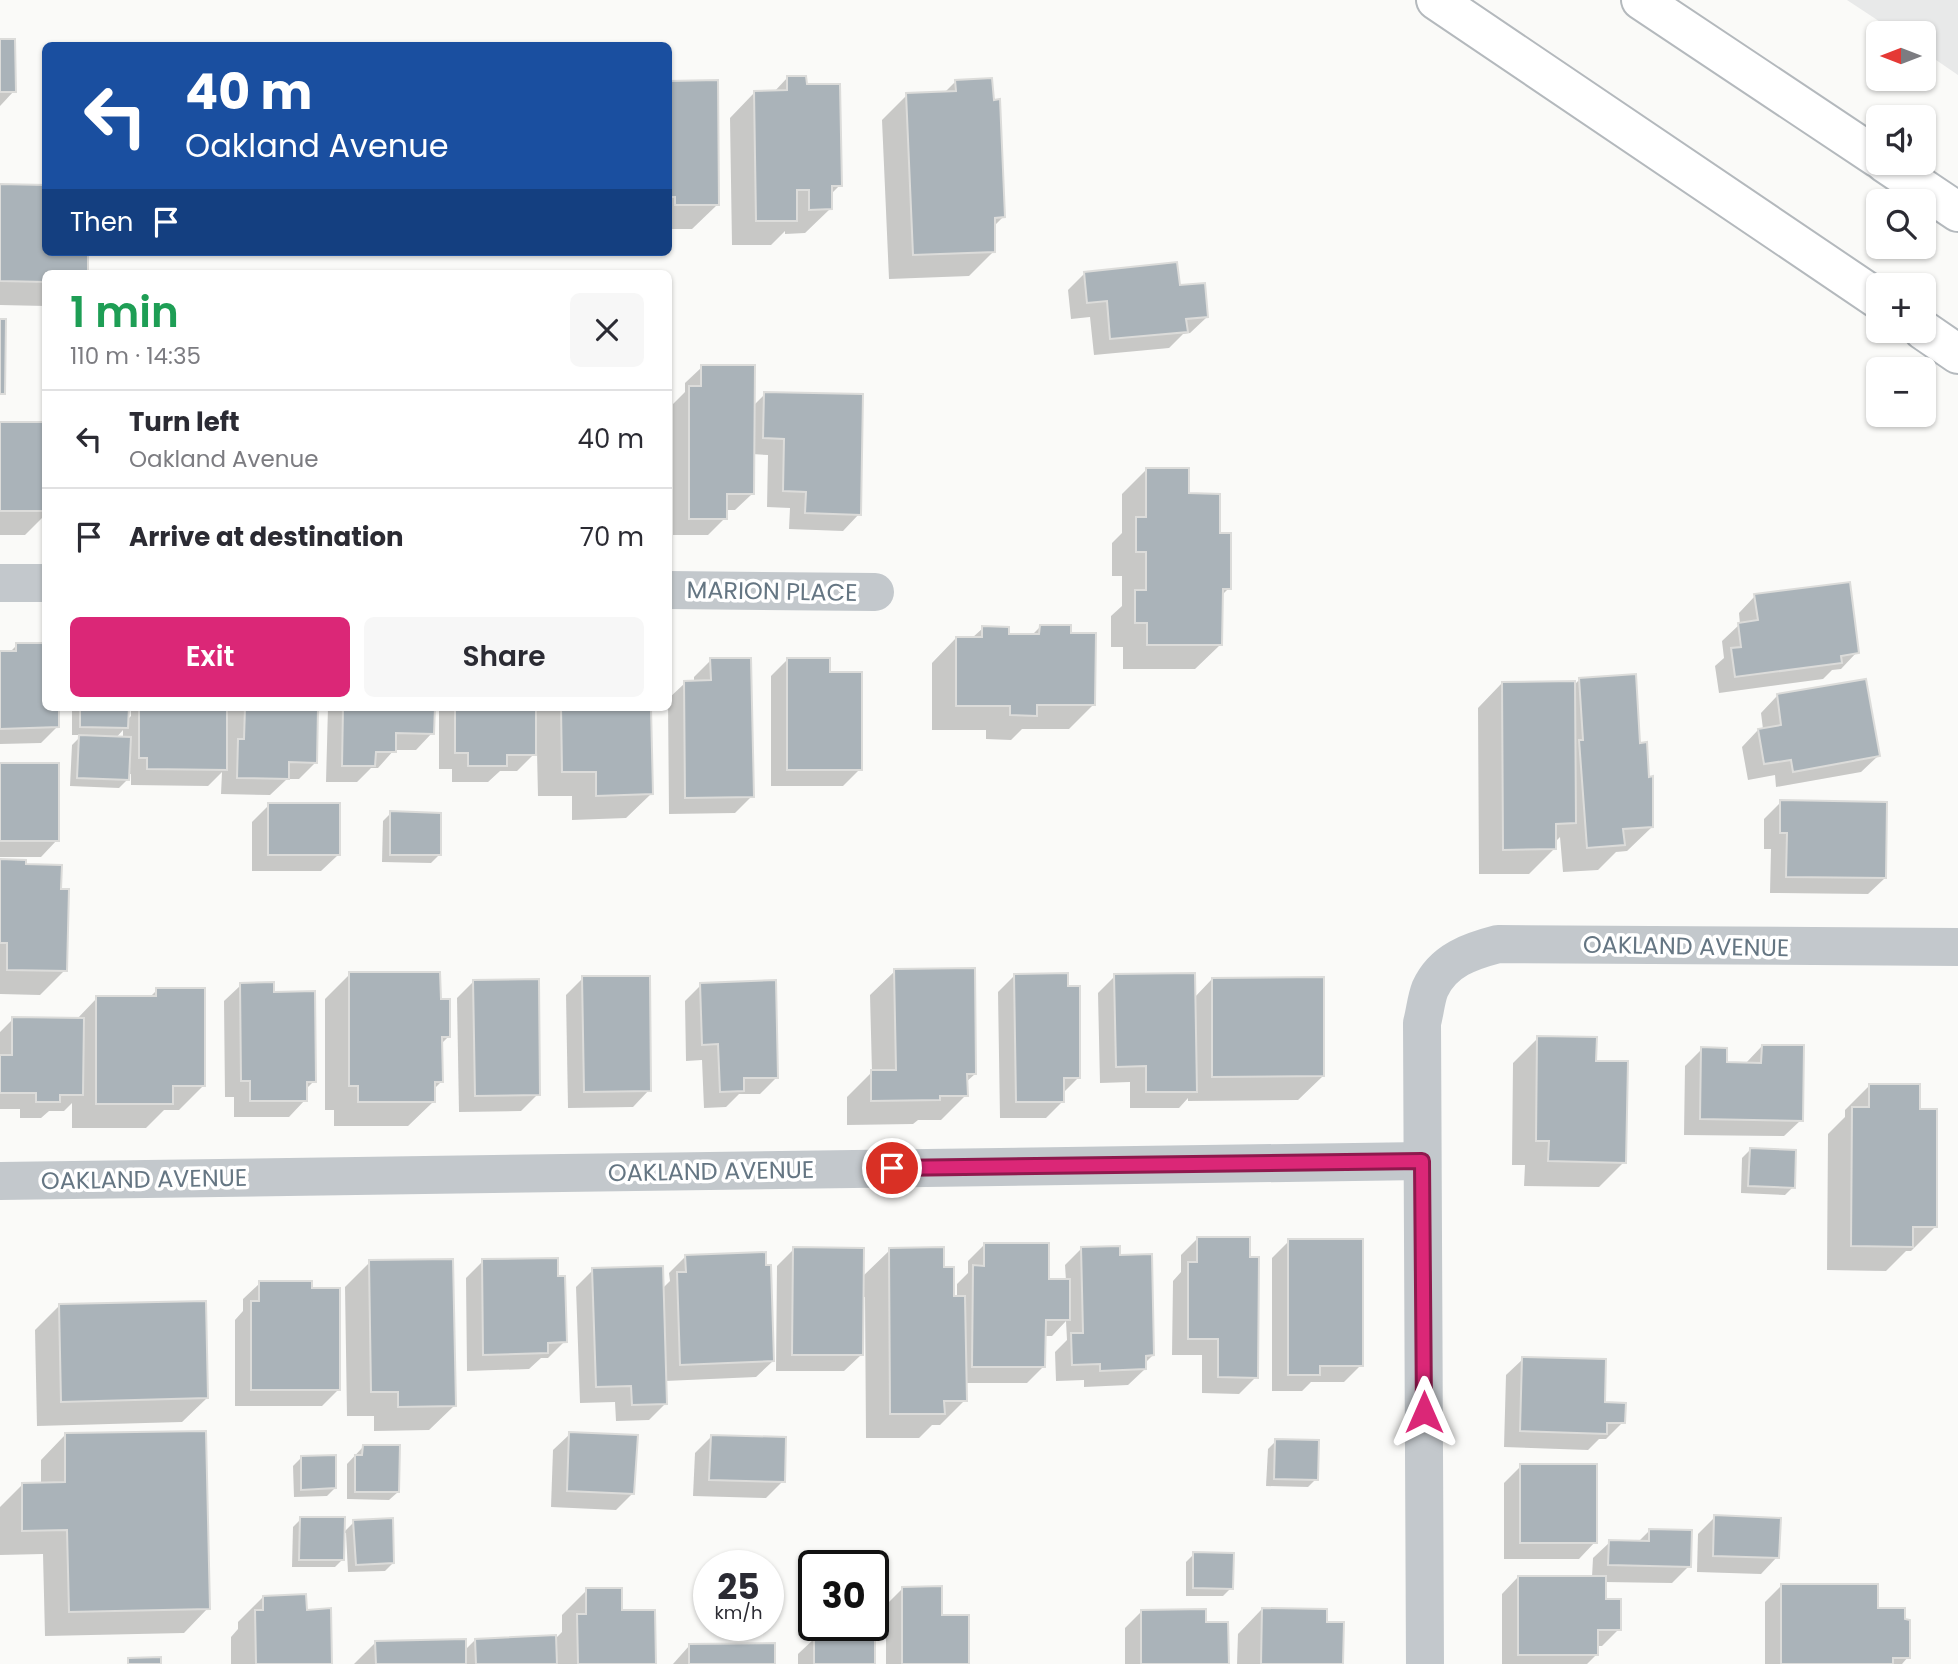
<!DOCTYPE html>
<meta charset="utf-8">
<style>
:root{--surface:#fff;--page:#f7f7f7;--text:#2b2b33;--muted:#7c7c81;--line:#e1e1e2;--accent:#db2777}
body{margin:0;font-family:Poppins,sans-serif;background:var(--page);color:var(--text);height:100vh;display:flex;flex-direction:column;font-size:26px;white-space:nowrap}
*{box-sizing:border-box;margin:0}
p{font-size:23px;color:var(--muted)}
.icon{flex:none;width:38px;height:38px;fill:none;stroke:currentColor;stroke-width:2;stroke-linecap:round;stroke-linejoin:round}
.map{position:relative;flex:1;overflow:hidden}
.sheet{position:absolute;left:42px;top:270px;width:630px;height:441px;display:flex;flex-direction:column;background:var(--surface);border-radius:10px;box-shadow:0 2px 5px #0004}
.sheet>*{flex:none}
.top-card{position:absolute;left:42px;top:42px;width:630px;height:214px;border-radius:10px;box-shadow:0 2px 5px #0004;background:#1a4fa0;color:#fff;overflow:hidden}
.needle{width:46px;rotate:270deg}
.controls{position:absolute;left:1866px;top:21px;display:grid;gap:14px}
.controls a{display:grid;place-items:center;width:70px;height:70px;border-radius:10px;background:var(--surface);box-shadow:0 2px 5px #0004;font-size:35px}
.speed{position:absolute;left:693px;top:1550px;display:flex;gap:14px;font-size:35px;font-weight:700;text-align:center}
.speed>*{display:grid;place-content:center;width:91px;height:91px;border-radius:50%;background:var(--surface);box-shadow:0 2px 5px #0004;line-height:1}
.speed small{font-size:18px;font-weight:400}
.speed .limit{border:4px solid #111;border-radius:10px;background:#fff;color:#111}
.pin{position:absolute;display:grid;place-items:center;width:60px;height:60px;color:#fff;margin:-30px;border:4px solid #fff;border-radius:50%;box-shadow:0 2px 7px #0007}
.me{position:absolute;width:77px;margin:-38px;rotate:0deg;stroke-linejoin:round;filter:drop-shadow(0 0 5px #0008)}
.turn{display:flex;align-items:center;gap:24px;height:147px;padding:0 28px;font-size:32px}
.turn .icon{width:91px;height:91px;stroke-width:2.5}
.turn b{display:block;font-size:49px;line-height:60px}
.then{display:flex;align-items:center;height:66px;padding:0 28px;background:#0003;gap:14px;font-size:26px}
.round{display:grid;place-items:center;flex:none;width:74px;height:74px;border-radius:10px;background:var(--page)}
.head{display:flex;align-items:center;justify-content:space-between;height:119px;padding:0 28px}
h1{font-size:42px;font-weight:600;line-height:52px;color:#1e9e55}
.button{display:flex;gap:14px;margin-top:auto;padding:14px 28px}
.button a{flex:1;height:80px;border-radius:10px;background:var(--accent);color:#fff;font-size:28px;font-weight:600;line-height:80px;text-align:center}
.button a+a{background:var(--page);color:var(--text)}
ul{padding:0;list-style:none}
li{display:flex;align-items:center;gap:21px;height:98px;padding:0 28px;border-top:2px solid var(--line)}
li div{flex:1}
li b{display:block;font-size:26px}
li em{font-style:normal}
.map>svg:first-child{display:block}
.built{fill:#e8e9e9}
.shadow{fill:#0003;fill-rule:evenodd}
.building{fill:#aab3b9;stroke:#dcdcda;stroke-width:2}
.lines{fill:none;stroke-linecap:round;stroke-linejoin:round}
.highway-casing{stroke:#b4b9bd;stroke-width:42}
.minor{stroke:#c3c8cc;stroke-width:38}
.highway{stroke:#fff;stroke-width:38}
.route-casing{stroke:#8e194d;stroke-width:18}
.route{stroke:#db2777;stroke-width:12}
.labels{text-anchor:middle;dominant-baseline:central;stroke-width:7;stroke-linejoin:round;paint-order:stroke}
.street-label{font-size:24px;fill:#657683;stroke:#fff}
</style>
<div class="map">
<svg width="1958" height="1664" viewBox="0 0 1958 1664">
<rect width="100%" height="100%" fill="#fafaf8"/>
<polygon class="built" points="1847,0 1958,0 1958,75 1923,51 1923,33 1897,33"/>
<g class="shadow">
<polygon points="0,41 14,91 0,106"/>
<polygon points="788,77 840,185 830,195 830,209 805,233 785,234 785,231 771,245 732,245 730,118 754,93 773,93"/>
<polygon points="956,81 1003,217 993,227 994,251 969,276 889,279 882,120 907,95 944,93"/>
<polygon points="668,83 717,205 692,229 668,229"/>
<polygon points="0,186 46,252 86,252 86,273 46,273 46,306 0,305"/>
<polygon points="1085,273 1178,287 1207,317 1190,333 1183,334 1169,348 1094,355 1090,317 1071,319 1068,290"/>
<polygon points="702,367 753,406 765,394 859,514 843,531 789,529 790,508 767,507 768,455 752,454 752,494 735,510 725,510 725,518 708,535 673,535 673,404 685,392 685,383"/>
<polygon points="0,424 46,424 46,514 25,535 0,535"/>
<polygon points="1147,469 1188,495 1219,534 1229,588 1221,596 1220,645 1195,669 1123,669 1123,647 1111,647 1111,616 1122,606 1122,576 1112,576 1112,543 1122,533 1122,494"/>
<polygon points="1755,596 1857,652 1841,669 1832,670 1823,679 1719,693 1715,666 1724,658 1722,641 1740,624 1739,613"/>
<polygon points="1041,626 1069,635 1094,704 1069,729 1022,729 1011,740 986,739 986,730 932,730 932,663 956,638 972,638 983,628 1007,636 1031,636"/>
<polygon points="17,645 46,707 57,707 57,727 41,743 0,744 0,653 9,653"/>
<polygon points="788,659 828,674 860,769 843,786 771,786 771,676"/>
<polygon points="711,660 752,796 735,813 669,814 668,699 685,683 694,682 694,677"/>
<polygon points="1579,680 1638,745 1648,779 1652,778 1652,827 1627,851 1616,852 1598,870 1563,872 1560,837 1554,843 1554,849 1529,874 1479,874 1478,708 1502,683 1573,686"/>
<polygon points="1777,696 1878,756 1861,772 1776,787 1775,775 1748,780 1742,747 1758,730 1763,729 1761,713"/>
<path d="M72 707H127V720L131 716V707H316V762L299 779H287L270 795 221 794 222 772 208 786 131 785V774H127V780L119 788 70 786 72 745 82 735H72ZM123 730V739H115Z"/>
<polygon points="328,707 433,707 432,733 416,750 394,750 378,768 371,768 357,782 326,782"/>
<polygon points="439,707 649,707 651,794 626,818 572,820 572,796 538,796 537,751 517,771 500,771 488,782 452,782 452,769 439,769"/>
<polygon points="0,765 57,840 41,857 0,857"/>
<polygon points="1781,802 1885,878 1868,894 1770,893 1771,849 1764,849 1764,819"/>
<polygon points="269,805 338,855 321,871 252,871 252,822"/>
<polygon points="391,813 439,855 431,863 382,862 383,821"/>
<polygon points="0,861 25,866 60,891 65,970 40,995 0,994"/>
<polygon points="895,971 975,1074 965,1083 966,1095 941,1120 918,1120 913,1124 847,1125 847,1097 872,1072 870,995"/>
<polygon points="350,974 439,1001 448,1037 441,1044 441,1082 433,1090 433,1102 408,1126 334,1126 334,1110 325,1110 325,999"/>
<polygon points="1015,975 1079,1077 1063,1093 1063,1101 1046,1118 1000,1118 998,992"/>
<polygon points="1115,976 1194,998 1212,979 1323,1076 1298,1100 1188,1101 1188,1098 1179,1108 1130,1108 1130,1082 1100,1083 1098,993"/>
<polygon points="583,978 649,1090 633,1107 568,1108 566,995"/>
<polygon points="474,981 538,1094 521,1111 459,1112 457,998"/>
<polygon points="241,985 272,993 314,1081 305,1090 305,1100 289,1117 234,1117 234,1097 225,1097 224,1001"/>
<polygon points="701,985 777,1077 760,1094 739,1094 726,1107 704,1108 702,1060 686,1061 685,1001"/>
<polygon points="157,990 204,1085 179,1110 164,1110 146,1128 72,1128 72,1103 64,1111 49,1111 41,1118 20,1118 20,1109 0,1109 0,1032 13,1019 76,1020 97,998 149,998"/>
<polygon points="1538,1038 1594,1063 1624,1162 1599,1187 1524,1186 1525,1165 1512,1165 1513,1063"/>
<polygon points="1762,1046 1801,1120 1784,1136 1684,1135 1685,1066 1702,1049 1725,1064 1746,1063"/>
<polygon points="1870,1085 1918,1111 1935,1227 1911,1251 1906,1251 1886,1271 1827,1270 1828,1134 1845,1117 1845,1110"/>
<polygon points="1750,1150 1793,1187 1785,1195 1741,1193 1742,1158"/>
<polygon points="1198,1238 1256,1377 1239,1394 1202,1393 1202,1355 1172,1355 1173,1281 1181,1272 1181,1255"/>
<polygon points="1289,1241 1361,1365 1344,1382 1311,1382 1302,1391 1272,1391 1272,1258"/>
<polygon points="985,1244 1048,1281 1066,1281 1065,1265 1082,1248 1118,1257 1153,1355 1145,1363 1145,1369 1128,1385 1084,1387 1084,1380 1056,1381 1055,1352 1067,1340 1066,1321 1052,1336 1044,1336 1044,1366 1027,1383 965,1383 965,1400 940,1425 932,1425 919,1438 866,1438 865,1297 862,1297 861,1355 844,1371 776,1371 777,1266 794,1249 862,1277 890,1250 943,1269 952,1297 957,1297 957,1284 968,1273 968,1261"/>
<polygon points="686,1256 765,1267 773,1361 756,1377 665,1381 665,1404 649,1420 616,1421 615,1402 580,1403 576,1287 593,1270 662,1289 670,1281 669,1273"/>
<polygon points="483,1261 556,1277 565,1341 548,1358 541,1358 529,1369 467,1371 466,1278"/>
<polygon points="370,1262 454,1406 429,1430 374,1431 374,1416 347,1416 345,1287"/>
<polygon points="260,1283 339,1389 322,1406 235,1406 235,1320 243,1311 243,1299"/>
<polygon points="60,1305 207,1398 182,1422 37,1426 35,1330"/>
<polygon points="1523,1359 1603,1404 1623,1422 1606,1439 1599,1439 1588,1450 1504,1447 1506,1375"/>
<polygon points="570,1434 633,1493 616,1510 551,1507 553,1450"/>
<polygon points="65,1435 208,1608 184,1633 45,1636 43,1554 0,1555 0,1507 22,1485 41,1484 41,1460"/>
<polygon points="712,1436 783,1481 766,1498 693,1496 695,1453"/>
<polygon points="1276,1441 1316,1479 1308,1487 1266,1486 1268,1449"/>
<polygon points="363,1447 398,1492 389,1500 347,1499 347,1464"/>
<polygon points="301,1458 335,1488 327,1496 294,1497 293,1466"/>
<polygon points="1521,1466 1595,1542 1579,1559 1504,1559 1504,1483"/>
<polygon points="1715,1517 1777,1557 1761,1574 1697,1572 1698,1534"/>
<polygon points="301,1519 343,1559 335,1567 292,1567 293,1527"/>
<polygon points="354,1522 393,1563 385,1571 348,1572 346,1533 343,1533"/>
<polygon points="1649,1531 1689,1566 1672,1583 1604,1582 1604,1601 1619,1629 1602,1646 1596,1646 1596,1655 1587,1664 1502,1664 1502,1594 1518,1577 1592,1577 1593,1558 1610,1542 1638,1542"/>
<polygon points="1194,1554 1231,1588 1223,1596 1186,1596 1186,1562"/>
<polygon points="1782,1585 1877,1610 1908,1657 1902,1664 1765,1664 1765,1602"/>
<polygon points="902,1589 940,1617 967,1664 886,1664 886,1605"/>
<polygon points="587,1590 620,1612 654,1664 354,1664 376,1642 464,1651 475,1640 557,1637 562,1632 562,1615"/>
<polygon points="263,1597 305,1612 331,1664 231,1664 231,1637 238,1629 238,1622"/>
<polygon points="1262,1609 1325,1623 1342,1664 1237,1664 1238,1634"/>
<polygon points="1142,1611 1204,1624 1227,1664 1125,1664 1125,1628"/>
<polygon points="815,1638 873,1664 798,1664 798,1654"/>
<polygon points="689,1646 774,1664 673,1664"/>
</g>
<g class="building">
<polygon points="0,39 15,39 16,92 0,92"/>
<polygon points="787,76 806,76 807,84 840,84 842,186 832,186 832,209 809,210 809,190 797,190 797,221 756,221 754,91 787,90"/>
<polygon points="992,78 994,100 1000,99 1005,217 995,218 995,252 913,255 906,93 956,91 955,80"/>
<polygon points="718,80 719,205 675,205 675,197 668,197 668,81"/>
<polygon points="0,184 46,185 46,252 88,252 88,273 46,273 46,282 0,281"/>
<polygon points="1177,262 1180,285 1205,283 1208,317 1186,319 1188,332 1110,339 1107,301 1087,303 1084,272"/>
<polygon points="0,319 6,319 5,394 0,394"/>
<polygon points="701,365 755,365 754,494 727,494 727,519 689,519 689,386 701,386"/>
<polygon points="764,392 863,394 861,515 805,513 806,492 783,491 784,439 763,438"/>
<rect x="0" y="422" width="46" height="89"/>
<polygon points="1146,468 1189,468 1189,493 1220,494 1220,533 1231,533 1231,589 1223,589 1222,645 1147,645 1147,623 1135,623 1135,590 1146,590 1146,552 1136,552 1136,517 1146,517"/>
<polygon points="1850,582 1859,653 1841,656 1842,663 1735,677 1731,648 1741,647 1738,623 1758,620 1754,594"/>
<polygon points="1040,625 1071,625 1071,633 1096,633 1095,705 1037,705 1037,716 1010,715 1010,706 956,706 956,637 982,637 982,626 1009,627 1009,634 1039,634"/>
<polygon points="16,643 43,643 46,653 46,707 59,707 59,727 0,729 0,651 16,651"/>
<polygon points="710,658 751,658 754,797 685,798 684,681 711,680"/>
<polygon points="787,658 830,658 830,672 862,672 862,770 787,770"/>
<polygon points="1636,674 1640,743 1647,742 1649,777 1653,776 1653,827 1623,829 1625,845 1587,848 1579,740 1583,740 1579,678"/>
<polygon points="1866,679 1880,756 1793,772 1791,760 1764,764 1758,729 1781,725 1777,694"/>
<polygon points="1575,681 1576,823 1556,824 1556,849 1503,850 1502,682"/>
<polygon points="80,707 129,707 128,728 80,727"/>
<polygon points="139,707 227,707 227,770 147,769 147,758 139,758"/>
<polygon points="245,707 318,707 317,763 289,762 289,779 237,778 238,739 244,739"/>
<polygon points="343,707 435,707 434,734 396,733 396,752 376,752 375,766 342,766"/>
<polygon points="455,707 536,707 536,755 507,755 507,766 468,766 468,753 455,753"/>
<polygon points="561,707 651,707 653,794 596,796 596,772 562,772"/>
<polygon points="79,735 131,737 129,780 77,778"/>
<rect x="0" y="763" width="59" height="78"/>
<polygon points="1780,800 1887,802 1886,878 1786,877 1787,833 1780,833"/>
<rect x="268" y="803" width="72" height="52"/>
<polygon points="390,811 441,813 441,855 390,855"/>
<polygon points="0,859 26,860 26,864 62,865 61,889 69,889 67,971 7,970 7,943 0,943"/>
<polygon points="975,968 976,1074 967,1074 968,1096 940,1096 940,1100 871,1101 871,1070 896,1070 894,969"/>
<polygon points="349,972 440,972 441,999 450,999 450,1037 442,1037 443,1082 435,1082 435,1102 358,1102 358,1086 349,1086"/>
<polygon points="1068,973 1068,986 1080,986 1080,1078 1064,1078 1064,1102 1016,1102 1014,974"/>
<polygon points="1195,973 1197,1092 1146,1092 1146,1066 1116,1067 1114,974"/>
<polygon points="582,976 650,976 651,1091 584,1092"/>
<polygon points="1324,977 1324,1076 1212,1077 1212,978"/>
<polygon points="539,979 540,1095 475,1096 473,980"/>
<polygon points="776,980 778,1078 744,1078 744,1091 720,1092 718,1044 702,1045 700,983"/>
<polygon points="274,982 274,992 315,991 316,1082 307,1082 307,1101 250,1101 250,1081 241,1081 240,983"/>
<polygon points="156,988 205,988 205,1086 173,1086 173,1104 96,1104 96,996 156,996"/>
<polygon points="12,1017 84,1018 83,1095 60,1095 60,1102 36,1102 36,1093 0,1093 0,1055 12,1055"/>
<polygon points="1537,1036 1597,1037 1596,1061 1628,1061 1626,1163 1548,1161 1549,1141 1536,1141"/>
<polygon points="1762,1045 1804,1045 1803,1121 1700,1119 1701,1047 1727,1048 1727,1062 1761,1063"/>
<polygon points="1869,1084 1920,1084 1920,1109 1937,1109 1937,1227 1913,1227 1913,1247 1851,1246 1852,1107 1869,1107"/>
<polygon points="1750,1148 1796,1150 1795,1188 1748,1186"/>
<polygon points="1197,1237 1250,1237 1250,1257 1259,1257 1258,1378 1218,1377 1218,1339 1188,1339 1188,1262 1197,1262"/>
<polygon points="1288,1239 1363,1239 1363,1366 1320,1366 1320,1375 1288,1375"/>
<polygon points="984,1243 1049,1243 1049,1279 1070,1279 1070,1320 1046,1320 1045,1367 972,1367 973,1265 984,1266"/>
<polygon points="1120,1246 1120,1255 1152,1254 1154,1355 1146,1356 1146,1369 1100,1371 1100,1364 1072,1365 1071,1333 1083,1333 1081,1247"/>
<polygon points="793,1247 864,1248 863,1355 792,1355"/>
<polygon points="944,1247 944,1267 954,1267 954,1296 965,1296 967,1401 944,1401 945,1414 890,1414 889,1248"/>
<polygon points="766,1252 766,1265 771,1265 774,1361 680,1365 677,1272 686,1272 685,1255"/>
<polygon points="558,1258 558,1276 565,1276 567,1342 548,1343 548,1353 483,1355 482,1259"/>
<polygon points="453,1259 456,1406 398,1407 398,1392 371,1392 369,1260"/>
<polygon points="663,1266 667,1404 632,1405 631,1386 596,1387 592,1268"/>
<polygon points="259,1281 312,1281 312,1288 340,1288 340,1390 251,1390 251,1301 259,1301"/>
<polygon points="206,1301 208,1398 61,1402 59,1304"/>
<polygon points="1522,1357 1606,1359 1605,1402 1626,1403 1625,1423 1607,1423 1607,1434 1520,1431"/>
<polygon points="206,1431 210,1609 69,1612 67,1530 22,1531 22,1483 65,1482 65,1433"/>
<polygon points="569,1432 638,1435 634,1494 567,1491"/>
<polygon points="711,1435 786,1437 785,1482 709,1480"/>
<polygon points="1275,1439 1319,1440 1318,1480 1274,1479"/>
<polygon points="363,1445 400,1445 399,1492 355,1492 355,1455 362,1455"/>
<polygon points="336,1455 336,1488 301,1490 301,1456"/>
<rect x="1520" y="1464" width="77" height="79"/>
<polygon points="1714,1515 1781,1518 1779,1558 1713,1556"/>
<polygon points="300,1517 345,1517 344,1560 299,1560"/>
<polygon points="393,1518 394,1563 356,1565 353,1520"/>
<polygon points="1649,1529 1692,1530 1691,1567 1608,1565 1609,1540 1649,1541"/>
<polygon points="1193,1552 1234,1553 1233,1589 1193,1588"/>
<polygon points="1518,1576 1606,1576 1606,1599 1621,1599 1621,1630 1598,1630 1598,1655 1518,1655"/>
<polygon points="1781,1584 1878,1584 1878,1608 1905,1608 1905,1619 1910,1620 1910,1658 1893,1658 1893,1664 1781,1664"/>
<polygon points="942,1586 942,1615 969,1615 969,1664 902,1664 902,1587"/>
<polygon points="586,1588 622,1588 622,1610 655,1610 656,1664 578,1664 577,1614 586,1614"/>
<polygon points="306,1594 307,1610 331,1608 332,1664 256,1664 255,1610 263,1610 263,1596"/>
<polygon points="1262,1608 1327,1609 1327,1622 1344,1622 1343,1664 1261,1664"/>
<polygon points="1206,1609 1206,1622 1228,1622 1229,1664 1141,1664 1141,1610"/>
<polygon points="556,1635 557,1664 476,1664 475,1639"/>
<rect x="814" y="1636" width="61" height="28"/>
<polygon points="466,1639 466,1664 376,1664 375,1641"/>
<polygon points="775,1643 775,1664 689,1664 689,1644"/>
<polygon points="161,1657 161,1664 128,1664 128,1658"/>
</g>
<g class="lines">
<defs>
<g id="highway">
<polyline points="1436,0 1878,299"/>
<polyline points="1641,0 1878,158"/>
<polyline points="1885,163 1958,212"/>
<polyline points="1923,330 1958,354"/>
</g>
</defs>
<use href="#highway" class="highway-casing"/>
<g class="minor">
<polyline points="0,583 46,583"/>
<polyline points="668,590 875,592"/>
<polyline points="0,1181 1422,1161"/>
<path d="M1425 1664 1422 1023C1425 1012 1426 999 1430 989 1443 960 1471 951 1498 944L1958 947"/>
</g>
<use href="#highway" class="highway"/>
</g>
<g class="lines">
<defs>
<polyline id="route" points="892,1168 1422,1161 1424,1412"/>
</defs>
<use href="#route" class="route-casing"/>
<use href="#route" class="route"/>
</g>
<g class="labels">
<g class="street-label">
<text transform="translate(772 591) rotate(1)">MARION PLACE</text>
<text transform="translate(1686 946) rotate(1)">OAKLAND AVENUE</text>
<text transform="translate(711 1171) rotate(-1)">OAKLAND AVENUE</text>
<text transform="translate(144 1179) rotate(-1)">OAKLAND AVENUE</text>
</g>
</g>
</svg>
<div class="controls">
<a><svg class="needle" viewBox="-14 -14 28 28"><path d="M0-13l5 13h-10z" fill="#e53935"/><path d="M0 13l5-13h-10z" fill="#7c7c81"/></svg></a>
<a><svg class="icon" aria-label="sound" viewBox="0 0 24 24"><path d="M4 9h4l5-4v14l-5-4H4zM17 9q2 3 0 6"/></svg></a>
<a><svg class="icon" aria-label="search" viewBox="0 0 24 24"><circle cx="10" cy="10" r="6"/><path d="M15 15l6 6"/></svg></a>
<a>+</a>
<a>−</a>
</div>
<div class="speed"><div>25<small>km/h</small></div><div class="limit">30</div></div>
<div class="pin" style="left:892px;top:1168px;background:#d93025"><svg class="icon" aria-label="arrive" viewBox="0 0 24 24"><path d="M6 21V4h12l-3 4 3 4H6"/></svg></div>
<svg class="me" style="left:1424px;top:1412px" viewBox="-20 -20 40 40"><path d="M0-17L14 15 0 8-14 15z" fill="#db2777" stroke="#fff" stroke-width="4"/></svg>
<div class="top-card">
<div class="turn"><svg class="icon" aria-label="left" viewBox="0 0 24 24"><path d="M17 20v-9H6M10 6l-5 5 5 5"/></svg><div><b>40 m</b>Oakland Avenue</div></div>
<div class="then">Then<svg class="icon" aria-label="arrive" viewBox="0 0 24 24"><path d="M6 21V4h12l-3 4 3 4H6"/></svg></div>
</div>
<section class="sheet">
<div class="head"><div><h1>1 min</h1><p>110 m · 14:35</p></div><a class="round"><svg class="icon" aria-label="close" viewBox="0 0 24 24"><path d="M6 6l12 12M18 6L6 18"/></svg></a></div>
<ul>
<li><svg class="icon" aria-label="left" viewBox="0 0 24 24"><path d="M17 20v-9H6M10 6l-5 5 5 5"/></svg><div><b>Turn left</b><p>Oakland Avenue</p></div><em>40 m</em></li>
<li><svg class="icon" aria-label="arrive" viewBox="0 0 24 24"><path d="M6 21V4h12l-3 4 3 4H6"/></svg><div><b>Arrive at destination</b></div><em>70 m</em></li>
</ul>
<div class="button"><a>Exit</a><a>Share</a></div>
</section>
</div>
